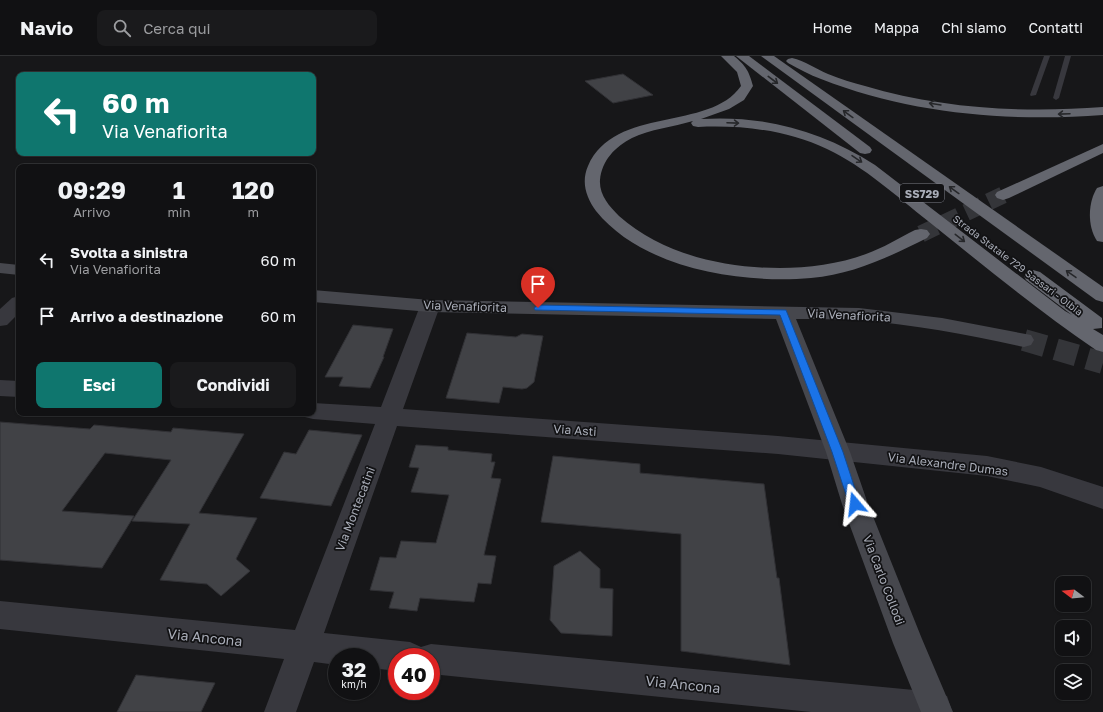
<!DOCTYPE html>
<html lang="it">
<style>
:root{--surface:#111113;--page:#1a1a1c;--text:#f1f3f6;--muted:#9c9da0;--line:#303133;--accent:#0f766e}
body{margin:0;font-family:"Golos Text",sans-serif;background:var(--page);color:var(--text);height:100vh;display:flex;flex-direction:column;font-size:15px;white-space:nowrap}
*{box-sizing:border-box;margin:0}
p{font-size:13px;color:var(--muted)}
.icon{flex:none;width:22px;height:22px;fill:none;stroke:currentColor;stroke-width:2;stroke-linecap:round;stroke-linejoin:round}
.map{position:relative;flex:1;overflow:hidden}
.drawer{position:absolute;left:16px;top:108px;width:300px;height:252px;display:flex;flex-direction:column;background:var(--surface);border-radius:8px;box-shadow:0 1px 3px #0004,0 0 0 1px var(--line)}
.drawer>*{flex:none}
.guide{position:absolute;left:16px;top:16px;width:300px;height:84px;border-radius:8px;box-shadow:0 1px 3px #0004,0 0 0 1px var(--line);background:#0f766e;color:#fff;overflow:hidden}
.needle{width:26px;rotate:286deg}
.controls{position:absolute;left:1055px;top:520px;display:grid;gap:8px}
.controls a{display:grid;place-items:center;width:36px;height:36px;border-radius:8px;background:var(--surface);box-shadow:0 1px 3px #0004,0 0 0 1px var(--line);font-size:20px}
.speed{position:absolute;left:328px;top:592px;display:flex;gap:8px;font-size:20px;font-weight:700;text-align:center}
.speed>*{display:grid;place-content:center;width:52px;height:52px;border-radius:50%;background:var(--surface);box-shadow:0 1px 3px #0004,0 0 0 1px var(--line);line-height:1}
.speed small{font-size:10px;font-weight:400}
.speed .limit{border:6px solid #d22;background:#fff;color:#111}
.pin{position:absolute;display:grid;place-items:center;width:34px;height:34px;color:#fff;margin:-41px -17px;border-radius:50% 50% 50% 0;rotate:-45deg;box-shadow:0 0 4px #0007}
.pin .icon{rotate:45deg}
.me{position:absolute;width:44px;margin:-22px;rotate:343deg;stroke-linejoin:round;filter:drop-shadow(0 0 3px #0008)}
.turn{display:flex;align-items:center;gap:14px;height:84px;padding:0 20px;font-size:18px}
.turn .icon{width:52px;height:52px;stroke-width:2.5}
.turn b{display:block;font-size:28px;line-height:34px}
.eta{display:flex;justify-content:space-evenly;align-items:center;height:68px;text-align:center}
.eta b{font-size:24px;font-weight:700;line-height:28px}
.cta{display:flex;gap:8px;margin-top:auto;padding:8px 20px}
.cta a{flex:1;height:46px;border-radius:8px;background:var(--accent);color:#fff;font-size:16px;font-weight:700;line-height:46px;text-align:center}
.cta a+a{background:var(--page);color:var(--text)}
ul{padding:0;list-style:none}
li{display:flex;align-items:center;gap:12px;height:56px;padding:0 20px}
li div{flex:1}
li b{display:block;font-size:15px}
li em{font-style:normal}
header{display:flex;align-items:center;gap:24px;box-sizing:border-box;height:56px;padding:0 20px;background:var(--surface);border-bottom:1px solid var(--line)}
header strong{font-size:19px}
nav{display:flex;gap:22px;margin-inline-start:auto;font-size:14px}
.search{width:280px;height:36px;background:var(--page);display:flex;align-items:center;gap:10px;box-sizing:border-box;padding:0 14px;border-radius:8px;color:var(--muted);font-size:15px}
.map>svg:first-child{display:block}
.building{fill:#414246;stroke:#313135}
.lines{fill:none;stroke-linecap:round;stroke-linejoin:round}
.secondary-tunnel{stroke:#343539;stroke-width:22;stroke-dasharray:22 11;stroke-linecap:butt}
.highway-tunnel{stroke:#343539;stroke-width:17;stroke-dasharray:17 8;stroke-linecap:butt}
.lane{fill:#38383e;fill-rule:evenodd}
.street{fill:#38383e;fill-rule:evenodd}
.secondary{fill:#46474d;fill-rule:evenodd}
.highway{fill:#64666e;fill-rule:evenodd}
.oneway{stroke:#26272a}
.route{fill:#1a73e8;stroke:#114b97}
.labels{text-anchor:middle;dominant-baseline:central;stroke-width:3.5;stroke-linejoin:round;paint-order:stroke}
.far-street-label{font-size:10px;fill:#a9adb8;stroke:#121214}
.shield{fill:#121214;stroke:#7c7e87;stroke-width:1}
.shield-label{font-size:11px;font-weight:bold;fill:#a9adb8}
.street-label{font-size:12px;fill:#a9adb8;stroke:#121214}
.near-street-label{font-size:14px;fill:#a9adb8;stroke:#121214}
</style>
<header>
<strong>Navio</strong>
<div class="search"><svg class="icon" aria-label="search" viewBox="0 0 24 24"><circle cx="10" cy="10" r="6"/><path d="M15 15l6 6"/></svg>Cerca qui</div>
<nav><a>Home</a><a>Mappa</a><a>Chi siamo</a><a>Contatti</a></nav>
</header>
<div class="map">
<svg width="1103" height="656" viewBox="0 0 1103 656">
<rect width="100%" height="100%" fill="#171719"/>
<g class="building">
<polygon points="623,18 653,39 613,47 585,25"/>
<polygon points="353,269 393,273 383,301 384,301 370,332 339,330 343,321 325,321"/>
<polygon points="467,277 516,281 522,278 543,280 534,326 527,332 522,333 503,331 499,347 446,342"/>
<polygon points="0,366 90,373 94,369 171,376 173,372 244,378 199,457 257,462 236,503 250,515 221,540 207,528 160,524 190,468 132,465 171,404 105,397 62,455 134,460 102,512 0,504"/>
<polygon points="309,374 362,379 331,450 260,442 284,396 296,398"/>
<polygon points="416,389 448,391 448,394 492,398 491,406 495,406 491,422 501,423 484,499 496,500 491,528 478,527 474,546 420,542 417,555 389,552 394,536 370,534 380,501 396,502 401,485 436,487 449,439 411,436 419,412 409,411"/>
<polygon points="553,400 640,408 640,417 764,428 777,522 779,522 790,609 681,595 681,478 541,466"/>
<polygon points="580,495 600,513 600,532 613,533 612,580 561,577 550,564 554,510"/>
<polygon points="136,619 215,627 201,656 117,656"/>
</g>
<g class="lines">
<polyline class="secondary-tunnel" points="1024,284 1103,307"/>
<polyline class="highway-tunnel" points="921,178 1003,139"/>
<g class="lane">
<polygon points="1044,0 1050,0 1036,39 1031,40 1030,39"/>
<polygon points="1065,0 1071,0 1059,42 1056,44 1053,42"/>
</g>
<g class="street">
<polygon points="19,240 19,257 7,269 0,270 0,253 12,242"/>
<polygon points="430,244 437,246 440,250 403,353 778,380 987,400 1041,411 1103,431 1103,453 1040,431 987,420 778,398 397,370 324,577 410,586 421,591 431,588 935,636 947,640 951,652 950,656 811,656 431,618 431,601 397,601 397,615 371,612 371,601 337,601 337,609 314,606 296,656 264,656 284,603 0,573 0,545 295,574 375,368 313,363 305,361 303,357 313,357 313,347 381,351 420,250 423,246"/>
<polygon points="0,324 19,325 19,341 0,340"/>
</g>
<g class="secondary">
<polygon points="0,207 19,209 19,219 0,217"/>
<path d="M313 234 430 244 859 252 942 262 1031 279 1034 284 1031 289 1024 291C970 279 915 269 860 264 839 263 817 263 796 263L850 396 868 448 922 583 953 656H921L893 587 842 448 826 396 776 263 430 256 313 246Z"/>
</g>
<g class="highway">
<path d="M721 0H734C746 10 749 15 753 30L744 44 729 53 701 63C764 59 822 75 875 109L1065 255 1072 259 1026 224 1024 220 1026 216 1033 214 1040 216 1102 262V272L1093 273 1103 279V296L1096 294C1037 254 983 209 928 165 896 140 865 111 827 93 787 74 742 69 698 71L693 70 691 67 693 65C673 71 650 73 632 82 615 91 602 104 600 124 599 139 609 150 619 160 662 198 723 212 780 212 808 212 839 208 866 198 883 192 899 182 915 174L921 173 927 174 930 178 927 182C889 201 854 218 811 222 741 228 643 213 596 155 586 141 581 126 588 110 615 49 709 76 741 30L737 16Z"/>
<polygon points="736,0 749,0 870,91 872,94 870,97 865,98 860,97"/>
<polygon points="761,0 774,0 1103,231 1103,246 1096,244"/>
<path d="M792 2C805 5 816 13 828 18 840 23 853 27 865 30 942 53 1024 57 1103 51V59C1009 66 910 58 821 23 810 19 799 13 788 7L786 5 788 3Z"/>
<polygon points="1103,88 1103,97 1009,142 1003,144 997,142 995,139 997,136"/>
<path d="M1103 130V186L1097 185C1087 170 1088 146 1097 132Z"/>
</g>
</g>
<defs><path id="oneway-shaft" d="M-6 0H5M1.5-3L5.5 0L1.5 3" fill="none" stroke-width="1.6" stroke-linecap="round" stroke-linejoin="round"/></defs>
<g class="oneway">
<use href="#oneway-shaft" transform="translate(773 24) rotate(37)"/>
<use href="#oneway-shaft" transform="translate(935 48) rotate(-171)"/>
<use href="#oneway-shaft" transform="translate(848 58) rotate(-144)"/>
<use href="#oneway-shaft" transform="translate(1064 58) rotate(178)"/>
<use href="#oneway-shaft" transform="translate(733 67) rotate(2)"/>
<use href="#oneway-shaft" transform="translate(857 103) rotate(34)"/>
<use href="#oneway-shaft" transform="translate(954 134) rotate(-144)"/>
<use href="#oneway-shaft" transform="translate(960 182) rotate(38)"/>
<use href="#oneway-shaft" transform="translate(1071 218) rotate(-145)"/>
</g>
<polygon class="route" points="538,249 786,254 843,396 860,448 859,451 855,452 851,451 849,448 832,396 780,259 535,254 534,252"/>
<g class="labels">
<g class="far-street-label">
<text transform="translate(1018 209) rotate(37)">Strada Statale 729 Sassari - Olbia</text>
</g>
<rect class="shield" x="900" y="128" width="44" height="18" rx="3"/>
<g class="shield-label">
<text x="922" y="137">SS729</text>
</g>
<g class="street-label">
<text transform="translate(465 250) rotate(2)">Via Venafiorita</text>
<text transform="translate(849 259) rotate(3)">Via Venafiorita</text>
<text transform="translate(575 374) rotate(4)">Via Asti</text>
<text transform="translate(948 408) rotate(7)">Via Alexandre Dumas</text>
<text transform="translate(355 453) rotate(-69)">Via Montecatini</text>
<text transform="translate(884 524) rotate(69)">Via Carlo Collodi</text>
</g>
<g class="near-street-label">
<text transform="translate(205 581) rotate(6)">Via Ancona</text>
<text transform="translate(683 628) rotate(6)">Via Ancona</text>
</g>
</g>
</svg>
<div class="controls">
<a><svg class="needle" viewBox="-14 -14 28 28"><path d="M0-13l5 13h-10z" fill="#e53935"/><path d="M0 13l5-13h-10z" fill="#9c9da0"/></svg></a>
<a><svg class="icon" aria-label="sound" viewBox="0 0 24 24"><path d="M4 9h4l5-4v14l-5-4H4zM17 9q2 3 0 6"/></svg></a>
<a><svg class="icon" aria-label="layers" viewBox="0 0 24 24"><path d="M12 4l9 5-9 5-9-5zM3 14l9 5 9-5"/></svg></a>
</div>
<div class="speed"><div>32<small>km/h</small></div><div class="limit">40</div></div>
<div class="pin" style="left:538px;top:252px;background:#d93025"><svg class="icon" aria-label="arrive" viewBox="0 0 24 24"><path d="M6 21V4h12l-3 4 3 4H6"/></svg></div>
<svg class="me" style="left:855px;top:448px" viewBox="-20 -20 40 40"><path d="M0-17L14 15 0 8-14 15z" fill="#1a73e8" stroke="#fff" stroke-width="4"/></svg>
<div class="guide">
<div class="turn"><svg class="icon" aria-label="left" viewBox="0 0 24 24"><path d="M17 20v-9H6M10 6l-5 5 5 5"/></svg><div><b>60 m</b>Via Venafiorita</div></div>
</div>
<section class="drawer">
<div class="eta">
<div><b>09:29</b><p>Arrivo</p></div>
<div><b>1</b><p>min</p></div>
<div><b>120</b><p>m</p></div>
</div>
<ul>
<li><svg class="icon" aria-label="left" viewBox="0 0 24 24"><path d="M17 20v-9H6M10 6l-5 5 5 5"/></svg><div><b>Svolta a sinistra</b><p>Via Venafiorita</p></div><em>60 m</em></li>
<li><svg class="icon" aria-label="arrive" viewBox="0 0 24 24"><path d="M6 21V4h12l-3 4 3 4H6"/></svg><div><b>Arrivo a destinazione</b></div><em>60 m</em></li>
</ul>
<div class="cta"><a>Esci</a><a>Condividi</a></div>
</section>
</div>
